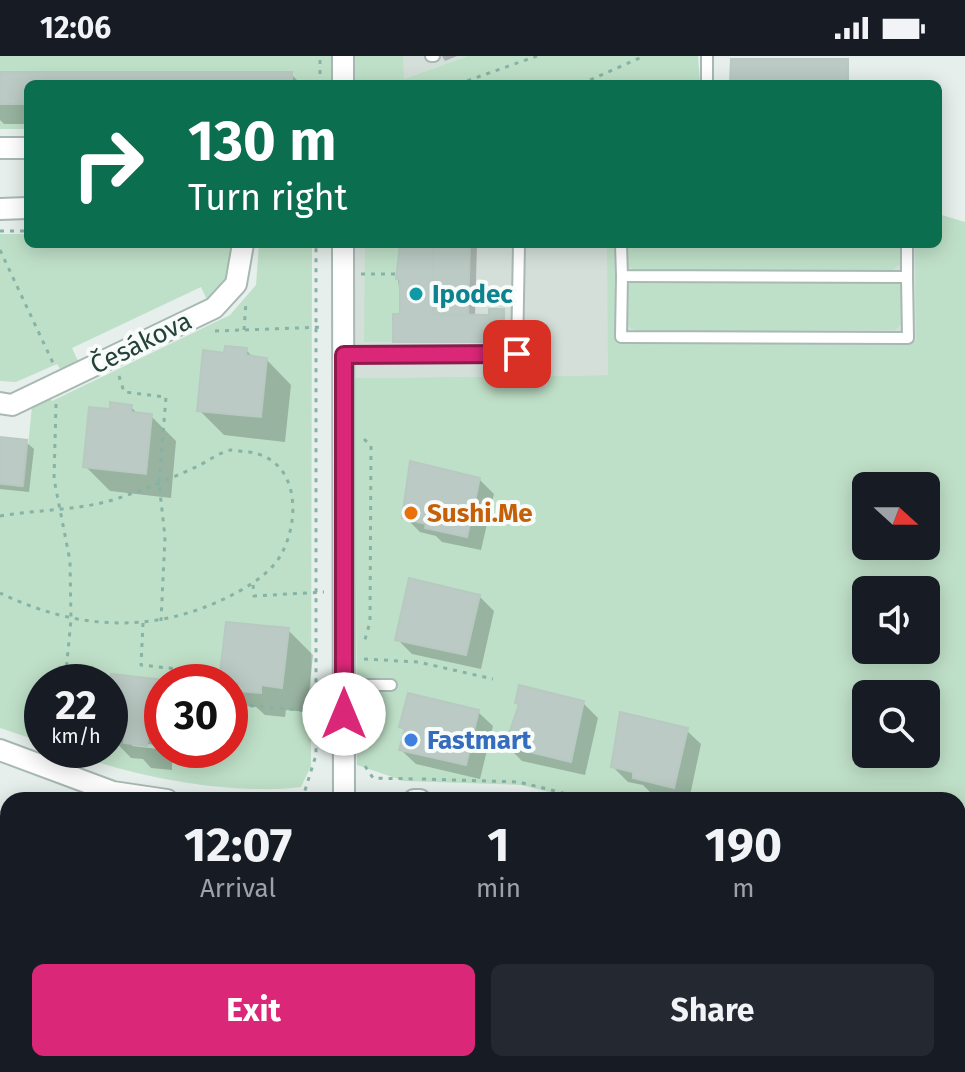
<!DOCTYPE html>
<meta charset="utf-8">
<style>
:root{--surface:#171b24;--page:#242831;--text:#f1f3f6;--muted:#9ea1a6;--accent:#db2777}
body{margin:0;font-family:"Fira Sans",sans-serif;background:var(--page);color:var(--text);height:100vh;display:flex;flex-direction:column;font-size:30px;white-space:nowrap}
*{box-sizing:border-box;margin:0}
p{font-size:26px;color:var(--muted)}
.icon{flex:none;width:44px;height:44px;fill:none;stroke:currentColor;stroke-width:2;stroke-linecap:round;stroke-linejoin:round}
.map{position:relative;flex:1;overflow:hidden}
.details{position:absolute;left:0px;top:736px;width:966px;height:280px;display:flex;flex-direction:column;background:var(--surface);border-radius:24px 24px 0 0;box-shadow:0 4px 20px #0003}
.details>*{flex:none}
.top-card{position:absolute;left:24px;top:24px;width:918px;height:168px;border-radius:12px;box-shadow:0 4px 20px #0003;background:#0b6e4f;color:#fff;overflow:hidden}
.needle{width:52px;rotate:111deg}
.fabs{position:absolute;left:852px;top:416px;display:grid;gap:16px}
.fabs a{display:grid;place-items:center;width:88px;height:88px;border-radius:12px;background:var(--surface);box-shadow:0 4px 20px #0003;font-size:40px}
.speed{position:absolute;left:24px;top:608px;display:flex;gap:16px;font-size:40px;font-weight:700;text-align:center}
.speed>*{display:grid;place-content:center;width:104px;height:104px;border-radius:50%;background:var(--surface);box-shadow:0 4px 20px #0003;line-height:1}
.speed small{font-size:20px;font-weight:400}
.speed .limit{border:12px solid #d22;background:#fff;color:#111}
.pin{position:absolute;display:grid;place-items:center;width:68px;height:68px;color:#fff;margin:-34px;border-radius:16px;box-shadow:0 4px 12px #0006}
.me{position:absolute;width:88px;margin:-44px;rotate:0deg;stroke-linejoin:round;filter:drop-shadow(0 0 6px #0008)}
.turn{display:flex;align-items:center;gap:28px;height:168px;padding:0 32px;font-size:36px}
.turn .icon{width:104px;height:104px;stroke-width:2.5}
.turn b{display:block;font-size:56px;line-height:68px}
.eta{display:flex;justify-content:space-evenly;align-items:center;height:136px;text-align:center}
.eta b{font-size:48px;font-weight:700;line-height:56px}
.button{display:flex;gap:16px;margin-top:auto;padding:16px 32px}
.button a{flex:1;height:92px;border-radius:12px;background:var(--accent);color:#fff;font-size:32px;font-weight:700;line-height:92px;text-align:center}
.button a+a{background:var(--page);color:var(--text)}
.status{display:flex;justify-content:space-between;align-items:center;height:56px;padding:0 40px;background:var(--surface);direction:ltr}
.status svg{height:22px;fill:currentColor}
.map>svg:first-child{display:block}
.built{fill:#d4dfda}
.green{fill:#bfe0c8;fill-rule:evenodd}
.shadow{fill:#0003;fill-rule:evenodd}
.building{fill:#bbcac4;stroke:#b8c9c2;stroke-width:2}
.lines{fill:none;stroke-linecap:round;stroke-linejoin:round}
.lane-casing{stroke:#a8b8b2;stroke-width:14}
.street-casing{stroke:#a8b8b2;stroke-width:24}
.path{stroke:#86b3a5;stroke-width:3;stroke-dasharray:4 6;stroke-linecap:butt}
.lane{stroke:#fff;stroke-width:10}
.street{stroke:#fff;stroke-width:20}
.route-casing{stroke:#8e194d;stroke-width:20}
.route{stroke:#db2777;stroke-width:14}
.culture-dot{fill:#0f9aa8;stroke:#f7fbf9;stroke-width:3}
.food-dot{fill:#e8710a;stroke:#f7fbf9;stroke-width:3}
.shop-dot{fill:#3f7fe0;stroke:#f7fbf9;stroke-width:3}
.labels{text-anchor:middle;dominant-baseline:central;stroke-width:8;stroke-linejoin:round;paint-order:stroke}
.culture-label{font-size:26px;font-weight:bold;fill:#0d838f;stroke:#f7fbf9;text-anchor:start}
.street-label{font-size:26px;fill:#24423a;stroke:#f7fbf9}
.food-label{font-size:26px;font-weight:bold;fill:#c56008;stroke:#f7fbf9;text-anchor:start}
.shop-label{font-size:26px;font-weight:bold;fill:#366cbe;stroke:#f7fbf9;text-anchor:start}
</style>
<div class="status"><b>12:06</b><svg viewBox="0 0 49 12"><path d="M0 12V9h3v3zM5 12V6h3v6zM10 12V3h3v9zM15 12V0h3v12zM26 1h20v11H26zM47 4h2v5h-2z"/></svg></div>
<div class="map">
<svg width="965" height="1016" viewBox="0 0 965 1016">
<rect width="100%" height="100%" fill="#e6efeb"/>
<g class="built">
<polygon points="348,0 467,0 390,28 348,28"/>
<polygon points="354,188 922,188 923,335 608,319 355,322"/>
</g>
<g class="green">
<polygon points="0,0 333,0 333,28 292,28 291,16 0,16"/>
<polygon points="353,0 403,0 404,23 467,0 698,0 700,28 353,28"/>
<rect x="0" y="48" width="28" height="25"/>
<path d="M938 158 965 166V1016H652L654 1008H958V744H580L521 729 404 725 357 709 355 322 608 319 607 188H614L616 285H916L915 188H938ZM866 430H926V490H866ZM866 534H926V594H866ZM866 638H926V698H866Z"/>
<polygon points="0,178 28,178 28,188 235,188 233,216 207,244 201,231 72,292 78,305 61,314 57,308 16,326 0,325"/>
<path d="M259 188H312L311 710 301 731C230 740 128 720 63 694H110V678L125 680V687L146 690 148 682 162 684V694H230V626L239 627 238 635 260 637 261 629 282 632 288 572 226 566 219 625 228 626H174L111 618 110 626H42V686L0 672V429L24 431 32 350 50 341 52 345 230 259 256 229ZM226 290 246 292V299L267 302 261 361 197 354 204 294 224 297ZM111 346 132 349 131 356 152 358 146 418 83 410 89 351 110 353Z"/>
<polygon points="365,188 400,188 396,223 400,223 400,258 393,259 393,286 364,286"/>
<polygon points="624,188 905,188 904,206 892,214 639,216 626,209"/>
<polygon points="633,224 895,224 905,232 905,265 895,274 637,276 625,268 624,234"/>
<polygon points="0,786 8,789 8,951 0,971"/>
<polygon points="0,971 8,975 8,1008 91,1008 111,1016 0,1016"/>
<polygon points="207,1008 300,1008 298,1016 227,1016"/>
<polygon points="342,1008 560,1008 558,1015 561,1016 387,1016 356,1009 354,1016 340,1016"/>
</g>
<g class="shadow">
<polygon points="442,0 457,0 445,5"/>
<polygon points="0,18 291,18 301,28 28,28 28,68 4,68 0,64"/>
<polygon points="401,188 477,188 475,261 491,261 503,255 505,287 397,287 402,260 398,223"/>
<polygon points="682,188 713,188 712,190 685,190"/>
<polygon points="246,294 254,302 266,303 291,329 285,386 224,379 199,354 226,299"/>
<polygon points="131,351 139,359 151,360 176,385 171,442 110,435 85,410 111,356"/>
<polygon points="0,383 26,386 34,393 29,436 0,433"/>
<polygon points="479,423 494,438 481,494 442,486 436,480 420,476 405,461"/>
<polygon points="479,540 494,555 481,613 412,598 397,583"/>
<polygon points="288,574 313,599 307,656 286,654 285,661 265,659 256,651 246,650 230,634 230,626 221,624"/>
<path d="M113 620 163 626 162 694H194L192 709 172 706V714L151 712 143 703 131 702 110 680ZM128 686 157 689V693L133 690Z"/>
<polygon points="583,647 598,662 585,719 522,705 507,690 513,665"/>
<polygon points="478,656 493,670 480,723 416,708 401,694 406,675 402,671"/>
<polygon points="686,674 701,688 689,744 650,736 643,729 628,726 613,711"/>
<polygon points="562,1008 614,1008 612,1016 561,1016"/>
<polygon points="358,1011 378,1016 356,1016"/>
</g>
<g class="building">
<polygon points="731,3 848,3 848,28 730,28"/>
<polygon points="0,16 292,16 292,28 28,28 28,48 0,48"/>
<polygon points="400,188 433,188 433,258 489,259 489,253 504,253 504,286 393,286 393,258 400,258 400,223 396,223"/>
<polygon points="433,188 470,188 468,259 433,258"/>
<polygon points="225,290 247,292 246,299 267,302 261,361 197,355 203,294 224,297"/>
<polygon points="110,346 132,349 131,356 152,358 146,418 83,411 89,351 110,353"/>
<polygon points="0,381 27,384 22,430 0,427"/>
<polygon points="410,405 480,422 467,481 425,472 426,468 402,462"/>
<polygon points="409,522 480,539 466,599 395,584"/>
<polygon points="226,566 289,572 282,632 261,629 261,637 238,635 239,627 219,625"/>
<polygon points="111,618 174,625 162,626 162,684 148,682 147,690 124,687 125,680 110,678"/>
<polygon points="519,629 584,645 571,706 505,690 519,648 515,647"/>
<polygon points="408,637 479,654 466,709 399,694 405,673 399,671"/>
<polygon points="620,656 688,672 674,732 633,722 633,716 611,711"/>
<polygon points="560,1008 600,1008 598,1016 558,1015"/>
</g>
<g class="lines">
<defs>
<g id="lane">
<polyline points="431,0 434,0"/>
<polyline points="707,0 707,28"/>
<polyline points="621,188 622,220 907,221 907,188"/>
<polyline points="622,220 621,281 908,282 907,221"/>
<polyline points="344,299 517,298 519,188"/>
<polyline points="344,629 391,629"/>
<polyline points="0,762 8,765"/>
</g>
<g id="street">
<polyline points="343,0 343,28"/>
<polyline points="0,92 28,92"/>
<polyline points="0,153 28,152"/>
<polyline points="343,188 344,744"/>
<polyline points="0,347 12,349 214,252 236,228 243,188"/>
<polyline points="0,694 113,736 167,744"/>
<polyline points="414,744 420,744"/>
<polyline points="150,1008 172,1016"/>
<polyline points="320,1016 321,1008"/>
<polyline points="623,1016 625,1008"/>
</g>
</defs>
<use href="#lane" class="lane-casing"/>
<use href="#street" class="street-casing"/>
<g class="path">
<polyline points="320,28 320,0"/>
<polyline points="458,28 537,0"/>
<polyline points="581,28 644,0"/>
<polyline points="0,175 28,175"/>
<polyline points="0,194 54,309"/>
<polyline points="361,218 397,218"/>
<polyline points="244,274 246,246"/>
<polyline points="215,275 324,271"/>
<polyline points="119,320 124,336 166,341 159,427 165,481 161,565"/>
<polyline points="56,348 54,423 70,505 71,564 65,626"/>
<polyline points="364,383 371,390 370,566 364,587"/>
<path d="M0 460C40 453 80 455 119 442 146 433 172 422 198 410 208 405 220 396 231 394 236 394 243 396 249 396 298 403 301 460 282 497 272 516 250 530 232 539 154 579 77 574 0 537"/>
<polyline points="253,529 254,540 324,536"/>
<polyline points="143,567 141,609 205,616 204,626"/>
<polyline points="364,603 418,606 493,623"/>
<polyline points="230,648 324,656"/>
<polyline points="365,710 373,722 414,723"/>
<polyline points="422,723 519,726 591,744"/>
<polyline points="302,744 316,699 316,188"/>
<polyline points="958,836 965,837"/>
<polyline points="197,1008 217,1016"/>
<polyline points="510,1008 514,1016"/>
<polyline points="421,1015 423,1008"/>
<polyline points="545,1016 548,1008"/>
</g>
<use href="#lane" class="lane"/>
<use href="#street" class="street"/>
</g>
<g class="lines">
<defs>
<polyline id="route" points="344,658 344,299 517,298"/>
</defs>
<use href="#route" class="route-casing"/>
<use href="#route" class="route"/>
</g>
<circle class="culture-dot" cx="416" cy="238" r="8"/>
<circle class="food-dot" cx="411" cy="457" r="8"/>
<circle class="shop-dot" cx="411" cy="684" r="8"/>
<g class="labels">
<g class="culture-label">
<text x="432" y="238">Ipodec</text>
</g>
<g class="street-label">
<text transform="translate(141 287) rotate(-26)">Česákova</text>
</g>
<g class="food-label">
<text x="427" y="457">Sushi.Me</text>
</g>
<g class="shop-label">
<text x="427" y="684">Fastmart</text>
</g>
</g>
</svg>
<div class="fabs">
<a><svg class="needle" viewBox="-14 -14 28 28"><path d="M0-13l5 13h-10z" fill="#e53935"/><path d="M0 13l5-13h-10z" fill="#9ea1a6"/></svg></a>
<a><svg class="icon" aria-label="sound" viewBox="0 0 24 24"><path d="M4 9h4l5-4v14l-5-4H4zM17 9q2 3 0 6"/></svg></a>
<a><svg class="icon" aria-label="search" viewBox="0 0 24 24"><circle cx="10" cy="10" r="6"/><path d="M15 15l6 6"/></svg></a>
</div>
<div class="speed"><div>22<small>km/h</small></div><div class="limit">30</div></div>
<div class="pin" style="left:517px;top:298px;background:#d93025"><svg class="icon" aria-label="arrive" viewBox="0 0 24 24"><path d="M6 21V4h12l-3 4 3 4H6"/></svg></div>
<svg class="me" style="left:344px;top:658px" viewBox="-20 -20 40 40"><circle r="19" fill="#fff"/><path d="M0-13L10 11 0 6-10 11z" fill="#db2777"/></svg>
<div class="top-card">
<div class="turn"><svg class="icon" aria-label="right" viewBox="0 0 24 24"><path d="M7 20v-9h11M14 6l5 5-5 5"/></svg><div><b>130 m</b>Turn right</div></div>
</div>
<section class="details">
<div class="eta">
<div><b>12:07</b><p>Arrival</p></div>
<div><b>1</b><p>min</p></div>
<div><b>190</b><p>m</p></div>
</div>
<div class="button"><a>Exit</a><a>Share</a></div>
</section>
</div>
